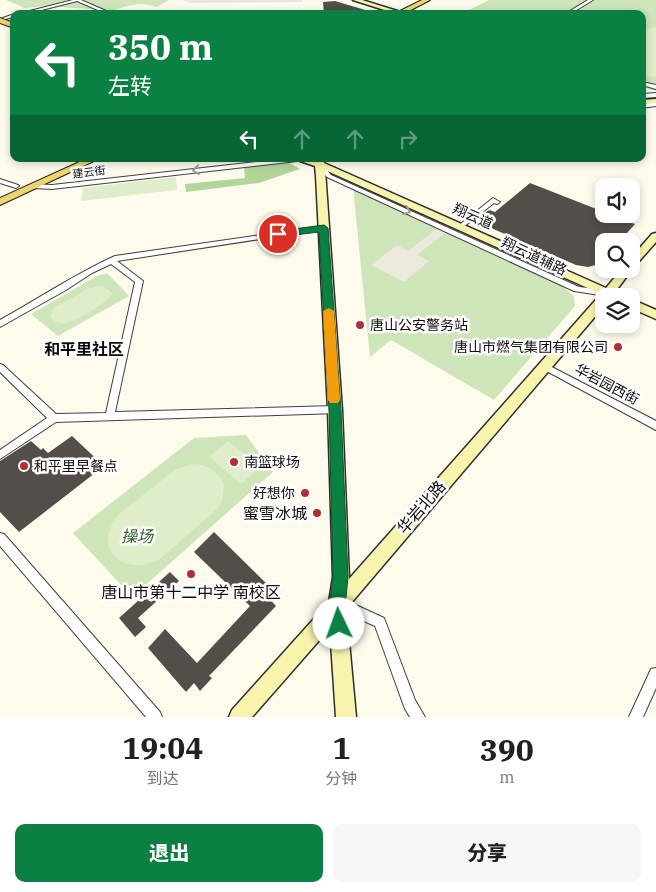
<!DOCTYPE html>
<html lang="zh">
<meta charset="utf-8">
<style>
:root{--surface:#fff;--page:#f6f6f6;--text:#202124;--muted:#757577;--accent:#0b8043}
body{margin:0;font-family:"IBM Plex Serif","Noto Sans SC",serif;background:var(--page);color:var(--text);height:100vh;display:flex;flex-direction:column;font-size:19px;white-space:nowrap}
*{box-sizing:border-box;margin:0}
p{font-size:16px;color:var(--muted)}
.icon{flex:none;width:28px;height:28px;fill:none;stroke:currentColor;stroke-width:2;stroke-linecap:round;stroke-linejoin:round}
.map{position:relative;height:717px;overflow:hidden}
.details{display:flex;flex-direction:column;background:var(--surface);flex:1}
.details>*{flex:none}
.guide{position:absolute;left:10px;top:10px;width:636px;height:152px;border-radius:10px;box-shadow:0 2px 8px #0003;background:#0b8043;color:#fff;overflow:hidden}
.fabs{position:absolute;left:595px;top:178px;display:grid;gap:10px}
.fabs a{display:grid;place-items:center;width:45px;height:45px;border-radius:10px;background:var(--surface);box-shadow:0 2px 8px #0003;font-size:25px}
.pin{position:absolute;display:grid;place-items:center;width:42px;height:42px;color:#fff;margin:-21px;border:2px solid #fff;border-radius:50%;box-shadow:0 1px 5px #0007}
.me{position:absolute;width:55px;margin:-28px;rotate:357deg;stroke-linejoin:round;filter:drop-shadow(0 0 4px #0008)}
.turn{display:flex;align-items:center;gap:18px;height:105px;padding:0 15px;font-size:22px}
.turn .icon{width:65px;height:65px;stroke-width:2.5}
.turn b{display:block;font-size:35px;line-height:42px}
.lanes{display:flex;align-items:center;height:48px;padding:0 15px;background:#0003;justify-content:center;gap:25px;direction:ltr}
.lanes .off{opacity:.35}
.eta{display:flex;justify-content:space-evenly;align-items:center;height:85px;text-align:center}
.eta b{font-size:30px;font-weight:800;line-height:35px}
.button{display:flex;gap:10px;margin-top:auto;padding:10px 15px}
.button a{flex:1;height:58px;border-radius:10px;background:var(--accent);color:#fff;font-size:20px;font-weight:800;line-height:58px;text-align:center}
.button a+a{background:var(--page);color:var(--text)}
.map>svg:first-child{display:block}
.industrial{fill:#eae1eb}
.green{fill:#cee5b9}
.forest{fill:#b2d59a}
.pitch{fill:#e0edca}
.plaza{fill:#ede9dd}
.building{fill:#544e4a}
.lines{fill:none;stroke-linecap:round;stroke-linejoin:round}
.street-casing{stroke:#3f3f3f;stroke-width:2}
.secondary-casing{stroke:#2e2e2e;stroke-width:3}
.primary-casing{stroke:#1d1d1d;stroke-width:2}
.street{fill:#fff;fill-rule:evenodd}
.secondary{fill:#f9f4ad;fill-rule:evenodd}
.primary{fill:#eed46d;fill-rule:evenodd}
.oneway{stroke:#9e9e9e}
.route{fill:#0b8043;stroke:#07532c}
.slow{fill:#f59e0b}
.poi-dot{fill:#b22f30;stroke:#fff;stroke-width:2}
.labels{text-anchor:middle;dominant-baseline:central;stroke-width:5;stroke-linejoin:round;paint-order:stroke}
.far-street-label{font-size:11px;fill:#0c0c0c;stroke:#fff}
.street-label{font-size:14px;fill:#0c0c0c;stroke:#fff}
.poi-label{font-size:14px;fill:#0c0c0c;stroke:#fff;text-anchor:start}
.quarter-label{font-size:16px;font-weight:bold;fill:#0c0c0c;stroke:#fff}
.near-street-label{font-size:16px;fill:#0c0c0c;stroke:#fff}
.near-poi-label{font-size:16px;fill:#0c0c0c;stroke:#fff;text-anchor:end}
.near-park-label{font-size:16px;font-style:italic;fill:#2c5f22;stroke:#fff}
</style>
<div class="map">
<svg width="656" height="717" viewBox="0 0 656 717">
<rect width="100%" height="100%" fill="#fefbed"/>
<polygon class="industrial" points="182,0 302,0 302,2 191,3"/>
<g class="green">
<path d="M6 0H169L157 7C139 1 126 6 108 12L104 10 44 6 25 8Z"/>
<polygon points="489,0 656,0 656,91 643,87 642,14 461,14"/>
<polygon points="353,187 558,283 574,296 575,306 494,400 391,340 370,357"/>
<polygon points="107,273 129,296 58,336 31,314 97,276"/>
<polygon points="246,435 273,472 132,597 73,533 194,438"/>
</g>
<polygon class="forest" points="288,162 300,169 259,183 186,192 185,184 245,178 244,167"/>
<g class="pitch">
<polygon points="656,27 656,77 643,76 643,29"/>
<polygon points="176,177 177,190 81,201 83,188"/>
<path d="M103 286 112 293C110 302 75 322 66 323 60 324 55 322 51 318L52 310 56 307 89 288Z"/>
<polygon points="228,441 260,467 241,484 209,457"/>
<path d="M193 464 203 465 213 470 220 477 224 485 222 501 218 508 160 559C125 578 90 550 118 515L176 469Z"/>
</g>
<polygon class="plaza" points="439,227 447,231 417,255 429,261 404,282 371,265 397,245 408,251"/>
<g class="building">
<polygon points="335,1 372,12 372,14 324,14 323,2"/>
<polygon points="530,183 604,212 604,214 635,224 620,241 604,241 604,259 599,264 588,267 576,265 475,221 489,210 495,212"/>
<polygon points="72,436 104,466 19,532 0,512 0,461 31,441 41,450 43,448 48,453"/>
<polygon points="214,532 271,588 265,594 276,606 209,676 212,678 200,691 194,683 186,692 148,648 165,629 197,663 250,606 194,552"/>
<polygon points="170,572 179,581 138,618 146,627 135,637 119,618"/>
</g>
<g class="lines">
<defs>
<g id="street">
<polygon points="73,0 81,0 113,14 107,14 77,1 26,14 18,14"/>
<polygon points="588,0 593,0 570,14 565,14"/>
<polygon points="14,14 14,17 5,19 3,18"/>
<polygon points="642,82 656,85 656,89 642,85"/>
<polygon points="656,93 656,97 642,98 642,94"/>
<polygon points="656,102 656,106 642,108 642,104"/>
<polygon points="283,159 300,159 297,161 52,189 33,188 30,186 33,184 52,185"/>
<polygon points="319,162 321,163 331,175 579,287 606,290 610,293 606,296 574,291 327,177 316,164"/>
<polygon points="0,179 18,185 19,186 16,188 0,183"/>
<polygon points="493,198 500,202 497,204 494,203 462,228 458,228 458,226"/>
<path d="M323 226 325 227V229L117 261 143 281 115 412 335 406 338 407 340 410 338 413 56 422 0 459V450L47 418 0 372V364L3 365 56 414 106 413 135 282 111 264 92 273 66 290 0 327V320C38 299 75 274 115 256Z"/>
<polygon points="544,363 656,421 656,430 541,368 540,366 541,364"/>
<polygon points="0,533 4,534 160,712 162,717 146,717 0,546"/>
<polygon points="337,601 358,606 384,618 415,700 425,717 410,717 405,709 375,626 357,618 333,611 331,607 333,603"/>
<polygon points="656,668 656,688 643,717 629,717 651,669"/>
</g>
<g id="secondary">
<polygon points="353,0 362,0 407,14 397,14"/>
<polygon points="656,99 656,103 642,104 642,100"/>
<path d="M299 159H323L324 163 606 288 622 269H631V258L652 234 656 233V242L633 268 615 292 621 296H604V306L346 609 356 717H336L330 628 252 717H229L232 710 329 602 333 577 328 410 316 176 315 166 300 161ZM325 170 601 294 349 579 342 410Z"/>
<polygon points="631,299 656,310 656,319 631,308"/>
</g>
<g id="primary">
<polygon points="422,0 430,0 403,14 394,14"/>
<polygon points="0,18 14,23 14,28 0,23"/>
<polygon points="86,159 98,159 0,205 0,198"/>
</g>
</defs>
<use href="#street" class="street-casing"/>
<use href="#secondary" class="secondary-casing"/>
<use href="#primary" class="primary-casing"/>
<use href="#street" class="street"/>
<use href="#secondary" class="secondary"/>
<use href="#primary" class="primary"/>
</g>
<defs><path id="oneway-chevron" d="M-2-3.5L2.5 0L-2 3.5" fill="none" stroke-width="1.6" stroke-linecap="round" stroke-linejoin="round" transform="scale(1.25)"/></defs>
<g class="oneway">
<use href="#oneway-chevron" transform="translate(196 170) rotate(174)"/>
<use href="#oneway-chevron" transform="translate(407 211) rotate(25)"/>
</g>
<polygon class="route" points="324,225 328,228 341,410 348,577 345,607 347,624 345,630 339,632 334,630 329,607 333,577 329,410 319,232 278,237 273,234 278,231"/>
<polygon class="slow" points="329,308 334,311 340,400 338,403 330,403 328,400 323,311"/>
<g class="poi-dot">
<circle cx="360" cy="325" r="5"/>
<circle cx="618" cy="347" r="5"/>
<circle cx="234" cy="462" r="5"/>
<circle cx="24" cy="466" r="5"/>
<circle cx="305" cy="493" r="5"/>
<circle cx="317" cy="513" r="5"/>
<circle cx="191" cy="574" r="5"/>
</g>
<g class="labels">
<g class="far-street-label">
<text transform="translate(89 172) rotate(-7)">建云街</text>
</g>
<g class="street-label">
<text transform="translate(473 216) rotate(24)">翔云道</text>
<text transform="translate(534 256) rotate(25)">翔云道辅路</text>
<text transform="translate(607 384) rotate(28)">华岩园西街</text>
</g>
<g class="poi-label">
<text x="370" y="325">唐山公安警务站</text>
<text x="608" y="347" text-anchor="end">唐山市燃气集团有限公司</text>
<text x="244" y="462">南篮球场</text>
<text x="34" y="466">和平里早餐点</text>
<text x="295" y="493" text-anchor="end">好想你</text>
</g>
<g class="quarter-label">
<text x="84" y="349">和平里社区</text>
</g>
<g class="near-street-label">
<text transform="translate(421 507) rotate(-49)">华岩北路</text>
</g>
<g class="near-poi-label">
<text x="307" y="513">蜜雪冰城</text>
<text x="191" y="592" text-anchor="middle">唐山市第十二中学 南校区</text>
</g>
<g class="near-park-label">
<text x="137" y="536">操场</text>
</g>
</g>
</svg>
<div class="fabs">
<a><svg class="icon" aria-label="sound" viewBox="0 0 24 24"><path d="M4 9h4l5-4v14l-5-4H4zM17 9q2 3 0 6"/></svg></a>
<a><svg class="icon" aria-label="search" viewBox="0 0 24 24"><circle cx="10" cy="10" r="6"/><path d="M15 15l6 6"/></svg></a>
<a><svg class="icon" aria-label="layers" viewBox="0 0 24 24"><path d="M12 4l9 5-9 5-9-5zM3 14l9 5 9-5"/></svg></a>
</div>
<div class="pin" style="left:278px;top:234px;background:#d93025"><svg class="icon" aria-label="arrive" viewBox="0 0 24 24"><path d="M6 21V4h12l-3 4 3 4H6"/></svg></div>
<svg class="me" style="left:339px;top:624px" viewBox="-20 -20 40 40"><circle r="19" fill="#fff"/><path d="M0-13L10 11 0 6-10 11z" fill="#0b8043"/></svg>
<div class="guide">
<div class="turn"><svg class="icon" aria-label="left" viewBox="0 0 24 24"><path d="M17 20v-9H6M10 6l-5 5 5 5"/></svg><div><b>350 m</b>左转</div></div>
<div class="lanes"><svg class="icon" aria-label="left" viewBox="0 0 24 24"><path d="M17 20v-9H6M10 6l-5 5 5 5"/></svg><svg class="icon off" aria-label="ahead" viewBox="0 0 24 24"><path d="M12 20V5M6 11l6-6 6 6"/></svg><svg class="icon off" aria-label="ahead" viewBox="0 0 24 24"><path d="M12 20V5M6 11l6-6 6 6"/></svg><svg class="icon off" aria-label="right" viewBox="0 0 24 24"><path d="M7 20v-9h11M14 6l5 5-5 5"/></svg></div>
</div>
</div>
<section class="details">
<div class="eta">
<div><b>19:04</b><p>到达</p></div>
<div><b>1</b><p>分钟</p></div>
<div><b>390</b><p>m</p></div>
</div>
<div class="button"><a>退出</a><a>分享</a></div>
</section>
